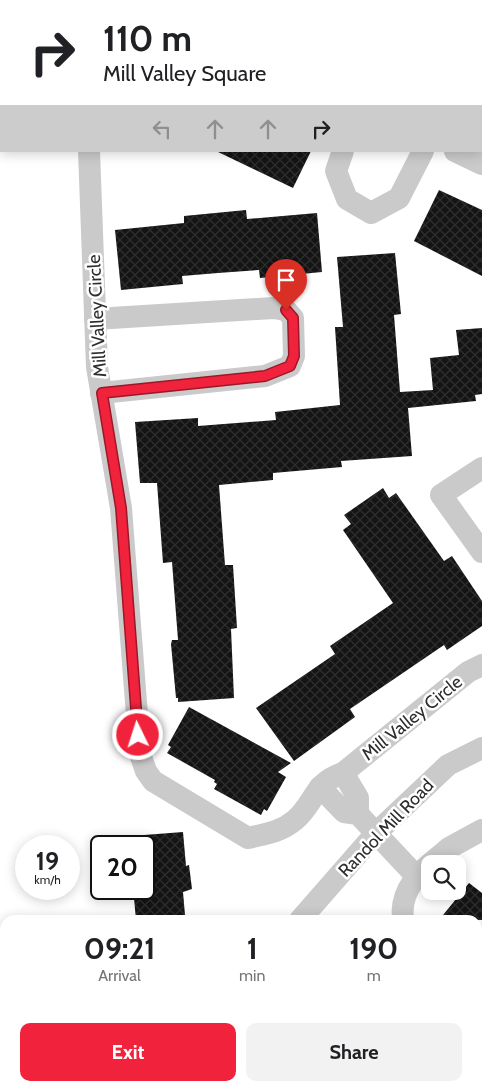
<!DOCTYPE html>
<style>
:root{--surface:#fff;--page:#f2f2f2;--text:#202124;--muted:#757577;--accent:#f1233c}
body{margin:0;font-family:Cabin,sans-serif;background:var(--page);color:var(--text);height:100vh;display:flex;flex-direction:column;font-size:19px;white-space:nowrap}
*{box-sizing:border-box;margin:0}
p{font-size:16px;color:var(--muted)}
.icon{flex:none;width:28px;height:28px;fill:none;stroke:currentColor;stroke-width:2;stroke-linecap:round;stroke-linejoin:round}
.map{position:relative;flex:1;overflow:hidden}
.sheet{position:absolute;left:0px;top:915px;width:482px;height:176px;display:flex;flex-direction:column;background:var(--surface);border-radius:15px 15px 0 0;box-shadow:0 2px 12px #0003}
.sheet>*{flex:none}
.banner{position:absolute;left:0px;top:0px;width:482px;height:152px;box-shadow:0 2px 12px #0003;background:#fff;color:var(--text);overflow:hidden}
.fabs{position:absolute;left:421px;top:855px;display:grid;gap:10px}
.fabs a{display:grid;place-items:center;width:45px;height:45px;border-radius:10px;background:var(--surface);box-shadow:0 2px 12px #0003;font-size:25px}
.speed{position:absolute;left:15px;top:835px;display:flex;gap:10px;font-size:25px;font-weight:700;text-align:center}
.speed>*{display:grid;place-content:center;width:65px;height:65px;border-radius:50%;background:var(--surface);box-shadow:0 2px 12px #0003;line-height:1}
.speed small{font-size:12px;font-weight:400}
.speed .limit{border:2px solid #111;border-radius:8px;background:#fff;color:#111}
.pin{position:absolute;display:grid;place-items:center;width:42px;height:42px;color:#fff;margin:-51px -21px;border-radius:50% 50% 50% 0;rotate:-45deg;box-shadow:0 0 5px #0007}
.pin .icon{rotate:45deg}
.me{position:absolute;width:55px;margin:-28px;rotate:356deg;stroke-linejoin:round;filter:drop-shadow(0 0 4px #0008)}
.turn{display:flex;align-items:center;gap:18px;height:105px;padding:0 20px;font-size:22px}
.turn .icon{width:65px;height:65px;stroke-width:2.5}
.turn b{display:block;font-size:35px;line-height:42px}
.lanes{display:flex;align-items:center;height:48px;padding:0 20px;background:#0003;justify-content:center;gap:25px;direction:ltr}
.lanes .off{opacity:.35}
.eta{display:flex;justify-content:space-evenly;align-items:center;height:85px;text-align:center}
.eta b{font-size:30px;font-weight:700;line-height:35px}
.cta{display:flex;gap:10px;margin-top:auto;padding:10px 20px}
.cta a{flex:1;height:58px;border-radius:10px;background:var(--accent);color:#fff;font-size:20px;font-weight:700;line-height:58px;text-align:center}
.cta a+a{background:var(--page);color:var(--text)}
.map>svg:first-child{display:block}
.forest{fill:url(#forest-firs)}
.building{fill:url(#building-cross-hatch)}
.lines{fill:none;stroke-linecap:round;stroke-linejoin:round}
.minor{stroke:#cacaca;stroke-width:22}
.highway{stroke:#949494;stroke-width:28}
.route-casing{stroke:#9d1727;stroke-width:12}
.route{stroke:#f1233c;stroke-width:9}
.labels{text-anchor:middle;dominant-baseline:central;stroke-width:5;stroke-linejoin:round;paint-order:stroke}
.street-label{font-size:18px;fill:#2d2d2d;stroke:#fff}
</style>
<div class="map">
<svg width="482" height="1091" viewBox="0 0 482 1091">
<defs>
<pattern id="forest-firs" width="22" height="20" patternUnits="userSpaceOnUse" patternTransform="scale(1.25)"><rect width="22" height="20" fill="#e4ecda"/><path d="M5 1l3.5 6h-7zM16 11l3.5 6h-7z" fill="#c4cbbb"/></pattern>
<pattern id="building-cross-hatch" width="8" height="8" patternUnits="userSpaceOnUse" patternTransform="scale(1.25)"><rect width="8" height="8" fill="#141414"/><path d="M0 0l8 8M0 8l8-8" fill="none" stroke="#2e2e2e"/></pattern>
</defs>
<rect width="100%" height="100%" fill="#fff"/>
<polygon class="forest" points="409,0 482,0 482,32 481,1"/>
<g class="building">
<polygon points="216,151 311,151 293,188"/>
<polygon points="439,190 482,210 482,276 414,241"/>
<polygon points="246,210 247,219 317,213 322,272 260,278 259,270 218,273 182,276 183,284 121,290 115,230 184,223 184,216"/>
<polygon points="395,253 401,314 394,315 400,392 433,390 430,358 459,355 456,330 482,328 482,394 475,395 476,401 408,408 412,456 341,461 342,467 273,473 273,480 219,485 225,565 233,565 237,628 231,629 234,698 178,702 178,698 176,698 171,644 172,640 178,640 172,562 163,563 157,483 140,483 135,422 198,418 198,426 276,420 275,412 340,405 335,327 343,327 337,257"/>
<polygon points="383,488 389,498 396,493 444,561 452,556 482,601 482,626 447,650 444,645 350,709 355,717 294,761 256,708 335,654 330,646 393,603 343,530 351,524 344,515"/>
<polygon points="189,707 291,763 278,772 286,777 267,811 264,809 261,815 214,789 217,784 214,782 215,780 167,753 171,747 168,745"/>
<polygon points="183,832 186,866 189,865 192,889 183,892 185,915 176,916 176,920 136,920 134,898 139,897 141,889 144,889 144,835"/>
<polygon points="469,883 482,893 482,920 439,920"/>
</g>
<g class="lines">
<g class="minor">
<polyline points="125,0 128,1"/>
<polyline points="104,1 106,0"/>
<path d="M89 151 97 367 121 508 140 754 146 771 153 781 248 838C265 834 281 832 295 820 315 803 313 783 343 773L468 672 482 665"/>
<polyline points="343,151 336,171 347,199 371,213 399,198 423,151"/>
<polyline points="455,151 482,164"/>
<polyline points="95,319 273,308 286,310 293,318 294,356 290,366 265,376 101,393"/>
<polyline points="482,468 441,495 482,552"/>
<polyline points="343,773 358,798 358,814"/>
<polyline points="320,787 344,812 358,814 417,877"/>
<polyline points="430,864 449,848 482,830"/>
<polyline points="300,920 376,833 448,765 482,748"/>
<path d="M403 920C400 896 412 879 430 864"/>
<polyline points="478,1008 482,1011"/>
<polyline points="478,1048 482,1043"/>
<polyline points="152,1091 156,1086"/>
<polyline points="370,1091 374,1086"/>
</g>
<g class="highway">
<polyline points="0,953 5,1004"/>
<polyline points="13,1086 13,1091"/>
</g>
</g>
<g class="lines">
<defs>
<polyline id="route" points="138,735 121,508 102,393 265,376 290,366 294,356 293,318 286,310"/>
</defs>
<use href="#route" class="route-casing"/>
<use href="#route" class="route"/>
</g>
<g class="labels">
<g class="street-label">
<text transform="translate(97 316) rotate(-93)">Mill Valley Circle</text>
<text transform="translate(412 718) rotate(-39)">Mill Valley Circle</text>
<text transform="translate(386 828) rotate(-46)">Randol Mill Road</text>
</g>
</g>
</svg>
<div class="fabs">
<a><svg class="icon" aria-label="search" viewBox="0 0 24 24"><circle cx="10" cy="10" r="6"/><path d="M15 15l6 6"/></svg></a>
</div>
<div class="speed"><div>19<small>km/h</small></div><div class="limit">20</div></div>
<div class="pin" style="left:286px;top:310px;background:#d93025"><svg class="icon" aria-label="arrive" viewBox="0 0 24 24"><path d="M6 21V4h12l-3 4 3 4H6"/></svg></div>
<svg class="me" style="left:138px;top:735px" viewBox="-20 -20 40 40"><circle r="17" fill="#f1233c" stroke="#fff" stroke-width="3"/><path d="M0-11L8 9 0 5-8 9z" fill="#fff"/></svg>
<div class="banner">
<div class="turn"><svg class="icon" aria-label="right" viewBox="0 0 24 24"><path d="M7 20v-9h11M14 6l5 5-5 5"/></svg><div><b>110 m</b>Mill Valley Square</div></div>
<div class="lanes"><svg class="icon off" aria-label="left" viewBox="0 0 24 24"><path d="M17 20v-9H6M10 6l-5 5 5 5"/></svg><svg class="icon off" aria-label="ahead" viewBox="0 0 24 24"><path d="M12 20V5M6 11l6-6 6 6"/></svg><svg class="icon off" aria-label="ahead" viewBox="0 0 24 24"><path d="M12 20V5M6 11l6-6 6 6"/></svg><svg class="icon" aria-label="right" viewBox="0 0 24 24"><path d="M7 20v-9h11M14 6l5 5-5 5"/></svg></div>
</div>
<section class="sheet">
<div class="eta">
<div><b>09:21</b><p>Arrival</p></div>
<div><b>1</b><p>min</p></div>
<div><b>190</b><p>m</p></div>
</div>
<div class="cta"><a>Exit</a><a>Share</a></div>
</section>
</div>
